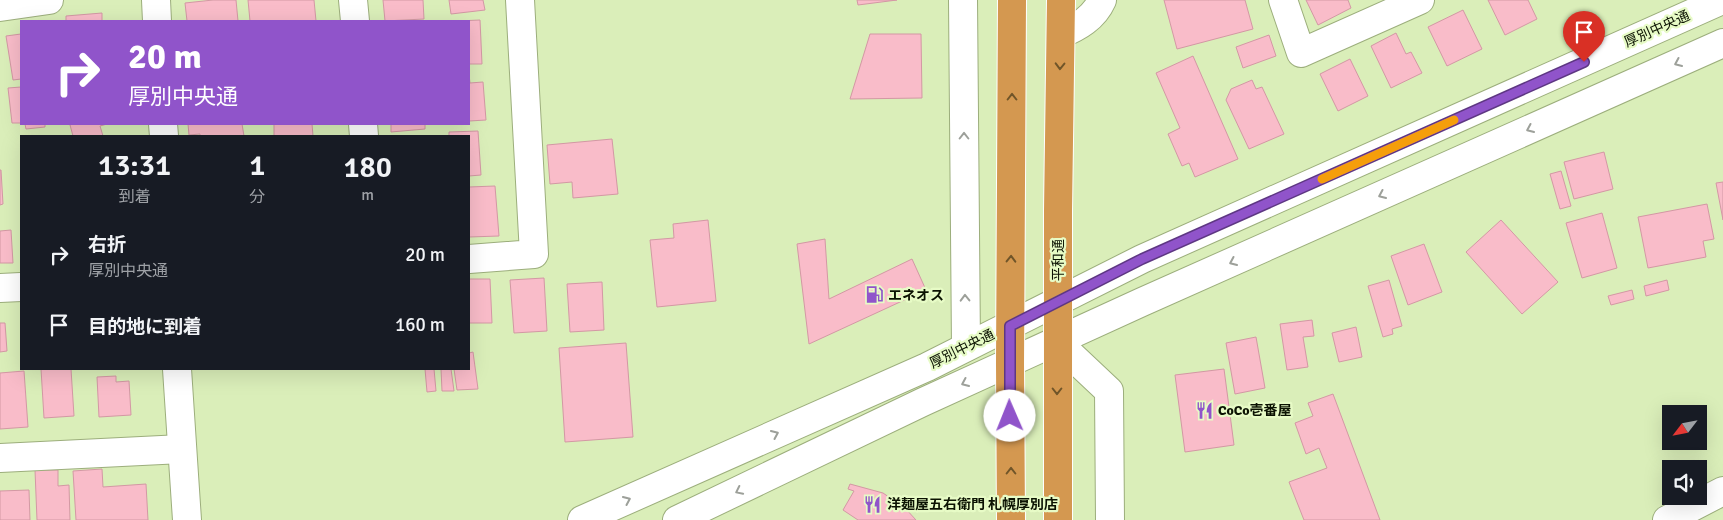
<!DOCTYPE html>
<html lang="ja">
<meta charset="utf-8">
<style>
:root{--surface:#171b24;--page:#20242c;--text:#f1f3f6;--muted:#9ea1a6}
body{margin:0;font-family:Signika,"Noto Sans JP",sans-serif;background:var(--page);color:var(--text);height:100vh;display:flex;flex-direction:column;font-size:19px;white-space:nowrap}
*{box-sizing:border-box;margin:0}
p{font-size:16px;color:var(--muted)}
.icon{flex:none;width:28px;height:28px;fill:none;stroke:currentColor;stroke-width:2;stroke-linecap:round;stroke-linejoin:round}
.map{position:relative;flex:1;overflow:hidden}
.sheet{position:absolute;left:20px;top:135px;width:450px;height:235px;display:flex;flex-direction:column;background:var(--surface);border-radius:0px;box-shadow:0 5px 20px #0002}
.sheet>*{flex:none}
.guide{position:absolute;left:20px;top:20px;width:450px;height:105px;border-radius:0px;box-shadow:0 5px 20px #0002;background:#9054ca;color:#fff;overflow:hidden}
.needle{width:32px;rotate:238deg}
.fabs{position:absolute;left:1662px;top:405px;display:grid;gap:10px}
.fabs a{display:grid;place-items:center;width:45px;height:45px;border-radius:0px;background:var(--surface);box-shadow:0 5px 20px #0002;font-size:25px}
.pin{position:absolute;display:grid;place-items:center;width:42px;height:42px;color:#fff;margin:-51px -21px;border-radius:50% 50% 50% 0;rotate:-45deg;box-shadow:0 0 5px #0007}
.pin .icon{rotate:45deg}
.me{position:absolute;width:55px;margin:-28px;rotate:359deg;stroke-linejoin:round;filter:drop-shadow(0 0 4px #0008)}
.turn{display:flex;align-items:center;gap:18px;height:105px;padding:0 25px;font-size:22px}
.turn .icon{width:65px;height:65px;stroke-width:2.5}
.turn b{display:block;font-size:35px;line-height:42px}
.eta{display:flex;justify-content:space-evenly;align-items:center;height:85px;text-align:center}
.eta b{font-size:30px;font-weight:600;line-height:35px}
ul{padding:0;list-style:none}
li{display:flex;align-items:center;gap:15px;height:70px;padding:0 25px}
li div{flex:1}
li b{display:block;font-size:19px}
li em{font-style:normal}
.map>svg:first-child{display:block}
.building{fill:#f9bcc9;stroke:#d398a4}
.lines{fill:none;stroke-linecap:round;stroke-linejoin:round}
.minor-casing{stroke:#9cae7c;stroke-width:30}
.secondary-casing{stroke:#9cae7c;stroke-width:30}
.trunk-casing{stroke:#fff;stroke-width:30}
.minor{stroke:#fff;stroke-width:28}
.secondary{stroke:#fff;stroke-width:28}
.trunk{stroke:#d49850;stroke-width:28}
.oneway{stroke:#9da09a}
.oneway2{stroke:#705529}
.route-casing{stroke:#5e3783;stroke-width:12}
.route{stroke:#9054ca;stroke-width:9}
.slow{stroke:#f59e0b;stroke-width:9}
.labels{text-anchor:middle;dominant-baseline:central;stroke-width:4.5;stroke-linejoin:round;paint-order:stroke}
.street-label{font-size:14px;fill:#0b1202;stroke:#e7fbc6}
.poi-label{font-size:14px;font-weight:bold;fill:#0b1202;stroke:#e7fbc6;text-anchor:start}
</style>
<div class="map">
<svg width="1723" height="520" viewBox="0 0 1723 520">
<rect width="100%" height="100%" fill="#daeeb9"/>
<g class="building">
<polygon points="213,0 236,0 238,21 187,21 185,3"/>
<polygon points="248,0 314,0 316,21 250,21"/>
<polygon points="383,0 423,0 424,19 385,21"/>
<polygon points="449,0 483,0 485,10 451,14"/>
<polygon points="857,0 897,0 858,5"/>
<polygon points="1164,0 1245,0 1253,29 1177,49"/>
<polygon points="1306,0 1348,0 1351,8 1318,25"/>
<polygon points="1488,0 1528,0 1537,19 1505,35"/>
<polygon points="1463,10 1482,49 1447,66 1428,27"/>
<polygon points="102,13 102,21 66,21 66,16"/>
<polygon points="480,20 482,64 469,64 469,21 458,21"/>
<polygon points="1396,33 1406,54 1411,52 1422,73 1391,88 1371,46"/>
<polygon points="21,34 21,79 13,80 6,36"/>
<polygon points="870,34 921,34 922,98 850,99"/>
<polygon points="1269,35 1276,56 1243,68 1236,47"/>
<polygon points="1193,56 1238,159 1195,177 1189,163 1182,166 1168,134 1180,128 1156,73"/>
<polygon points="1350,59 1368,96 1338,111 1320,74"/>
<polygon points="469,75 470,83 483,82 486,120 469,121"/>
<polygon points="1252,80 1256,89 1262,87 1284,134 1249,149 1226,100 1231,89"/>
<polygon points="21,87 21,123 12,123 8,88"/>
<polygon points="25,124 45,124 45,127 26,129"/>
<polygon points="73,124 107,124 100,126 103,136 73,136 70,125"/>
<polygon points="188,124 242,124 244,136 200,136 200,134 189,135"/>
<polygon points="274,124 312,124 313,136 274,136"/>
<polygon points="391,124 425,124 425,129 391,132"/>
<polygon points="478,131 481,175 469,176 469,136 449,136 449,132"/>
<polygon points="612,139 618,194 573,198 572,182 550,184 547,145"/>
<polygon points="1604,152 1613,189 1574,199 1564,162"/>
<polygon points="0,170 1,170 3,204 0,205"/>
<polygon points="1561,171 1571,206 1560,209 1550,174"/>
<polygon points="1723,182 1723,220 1716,183"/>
<polygon points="495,186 499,236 469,237 469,187"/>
<polygon points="1707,204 1714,239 1703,241 1706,257 1648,268 1638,217"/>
<polygon points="1602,213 1617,268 1582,278 1566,223"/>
<polygon points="708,220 716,301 657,307 650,240 674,238 673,224"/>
<polygon points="1501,220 1558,282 1522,314 1466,252"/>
<polygon points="11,230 13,263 0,263 0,231"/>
<polygon points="825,239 829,299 912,259 926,290 809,344 797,244"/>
<polygon points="1424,244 1442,292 1408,305 1391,256"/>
<polygon points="544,278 547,331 514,333 510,280"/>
<polygon points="469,279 490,279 492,323 469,323"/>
<polygon points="1389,280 1402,326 1392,329 1393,334 1383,337 1368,286"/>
<polygon points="1667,280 1669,290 1646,296 1644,286"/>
<polygon points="602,282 604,330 570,332 567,284"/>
<polygon points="1632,290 1634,299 1611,305 1608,296"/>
<polygon points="1312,320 1314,336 1303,337 1308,367 1287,370 1280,324"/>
<polygon points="0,323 5,323 7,351 0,352"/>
<polygon points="1356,327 1362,357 1339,362 1332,333"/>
<polygon points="1256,337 1265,388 1235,394 1226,343"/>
<polygon points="626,343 633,437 565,442 559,348"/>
<polygon points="473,352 478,389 457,390 454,369 469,369 469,353"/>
<polygon points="41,369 71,369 74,416 44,418"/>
<polygon points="425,369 434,369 436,391 427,392"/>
<polygon points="441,369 451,369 454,391 442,391"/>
<polygon points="1224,369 1234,445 1185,452 1175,375"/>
<polygon points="24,371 28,427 0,429 0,373"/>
<polygon points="116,376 116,382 129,381 131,415 99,417 97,377"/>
<polygon points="1333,394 1380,520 1304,520 1289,482 1327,468 1319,448 1306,454 1295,423 1313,416 1308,403"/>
<polygon points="102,469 103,487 146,484 148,520 76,520 73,471"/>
<polygon points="35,470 58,470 58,486 69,485 70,520 37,520"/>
<polygon points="850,484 883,493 905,508 916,520 858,520 843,510 854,491 848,489"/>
<polygon points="29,490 30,520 0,520 0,491"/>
</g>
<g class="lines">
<defs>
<g id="minor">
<polyline points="156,0 157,21"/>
<polyline points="353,0 355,21"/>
<polyline points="963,0 966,347"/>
<polyline points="1283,0 1301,53 1420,0"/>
<polyline points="0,7 49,0"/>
<path d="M1061 34C1078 27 1094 18 1102 0"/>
<polyline points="163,124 164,136"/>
<polyline points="363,124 364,136"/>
<polyline points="469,259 534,254 520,0"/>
<polyline points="0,288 21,287"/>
<polyline points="1057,342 1109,391 1110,520"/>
<polyline points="177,369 187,520"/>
<polyline points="0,458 182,449"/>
<polyline points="1667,520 1723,491"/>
</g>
<g id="secondary">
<polyline points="582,520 927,367 1142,259 1722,0"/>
<polyline points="677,520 923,402 1142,302 1723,43"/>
</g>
<g id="trunk">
<polyline points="1011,520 1010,364 1012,0"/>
<polyline points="1058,520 1058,211 1061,0"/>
</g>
</defs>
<use href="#minor" class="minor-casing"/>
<use href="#secondary" class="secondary-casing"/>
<use href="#trunk" class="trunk-casing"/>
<use href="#minor" class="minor"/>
<use href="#secondary" class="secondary"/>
<use href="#trunk" class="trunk"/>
</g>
<defs><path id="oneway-chevron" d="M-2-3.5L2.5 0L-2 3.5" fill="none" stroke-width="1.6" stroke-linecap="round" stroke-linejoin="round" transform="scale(1.25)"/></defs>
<g class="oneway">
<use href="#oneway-chevron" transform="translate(1678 63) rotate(156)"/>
<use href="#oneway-chevron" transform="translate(1530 129) rotate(156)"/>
<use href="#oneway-chevron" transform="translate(964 136) rotate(-90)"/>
<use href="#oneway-chevron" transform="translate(1382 195) rotate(156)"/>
<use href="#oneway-chevron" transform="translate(1233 262) rotate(156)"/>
<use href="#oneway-chevron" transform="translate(965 298) rotate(-91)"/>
<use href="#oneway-chevron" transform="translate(965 383) rotate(156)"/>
<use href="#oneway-chevron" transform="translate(775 434) rotate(-24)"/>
<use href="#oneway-chevron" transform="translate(739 491) rotate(154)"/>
<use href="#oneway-chevron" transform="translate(627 500) rotate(-24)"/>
</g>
<g class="oneway2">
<use href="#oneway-chevron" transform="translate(1060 66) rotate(91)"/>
<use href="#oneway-chevron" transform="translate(1012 97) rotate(-90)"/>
<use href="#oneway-chevron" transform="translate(1011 259) rotate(-89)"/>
<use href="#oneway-chevron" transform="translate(1057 391) rotate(90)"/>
<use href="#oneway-chevron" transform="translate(1011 471) rotate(-90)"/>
</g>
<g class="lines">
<defs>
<polyline id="route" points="1010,416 1010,326 1142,259 1584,62"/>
</defs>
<use href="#route" class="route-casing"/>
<use href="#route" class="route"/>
<polyline class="slow" points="1322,179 1454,120"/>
</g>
<defs>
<symbol id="fuel-bare" viewBox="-9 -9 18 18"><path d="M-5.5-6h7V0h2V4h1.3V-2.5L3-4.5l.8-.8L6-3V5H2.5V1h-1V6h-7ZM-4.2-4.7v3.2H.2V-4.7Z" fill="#9054ca" stroke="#e7fbc6" stroke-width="2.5" paint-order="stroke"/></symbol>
<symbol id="restaurant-bare" viewBox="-9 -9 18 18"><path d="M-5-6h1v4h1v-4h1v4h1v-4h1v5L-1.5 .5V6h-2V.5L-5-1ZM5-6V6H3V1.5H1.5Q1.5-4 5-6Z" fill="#9054ca" stroke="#e7fbc6" stroke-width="2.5" paint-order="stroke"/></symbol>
</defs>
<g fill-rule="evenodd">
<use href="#fuel-bare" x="862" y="282" width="25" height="25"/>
<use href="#restaurant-bare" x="1192" y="398" width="25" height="25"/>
<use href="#restaurant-bare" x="860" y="492" width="25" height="25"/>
</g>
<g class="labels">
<g class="street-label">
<text transform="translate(1657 29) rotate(-24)">厚別中央通</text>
<text transform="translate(1058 260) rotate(-90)">平和通</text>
<text transform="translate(962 349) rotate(-26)">厚別中央通</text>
</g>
<g class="poi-label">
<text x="888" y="295">エネオス</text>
<text x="1218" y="410">CoCo壱番屋</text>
<text x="887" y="504">洋麺屋五右衛門 札幌厚別店</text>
</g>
</g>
</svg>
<div class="fabs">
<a><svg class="needle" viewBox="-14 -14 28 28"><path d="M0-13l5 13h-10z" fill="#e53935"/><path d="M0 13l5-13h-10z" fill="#9ea1a6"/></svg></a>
<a><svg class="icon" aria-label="sound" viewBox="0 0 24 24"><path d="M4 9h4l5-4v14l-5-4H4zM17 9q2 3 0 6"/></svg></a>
</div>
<div class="pin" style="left:1584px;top:62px;background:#d93025"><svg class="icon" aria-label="arrive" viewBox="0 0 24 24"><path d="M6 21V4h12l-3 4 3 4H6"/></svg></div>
<svg class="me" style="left:1010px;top:416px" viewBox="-20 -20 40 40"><circle r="19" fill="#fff"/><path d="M0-13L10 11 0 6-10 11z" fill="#9054ca"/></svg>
<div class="guide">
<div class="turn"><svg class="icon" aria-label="right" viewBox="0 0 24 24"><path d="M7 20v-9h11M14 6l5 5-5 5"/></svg><div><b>20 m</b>厚別中央通</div></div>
</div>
<section class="sheet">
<div class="eta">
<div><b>13:31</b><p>到着</p></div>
<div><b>1</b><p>分</p></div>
<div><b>180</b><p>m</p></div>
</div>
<ul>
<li><svg class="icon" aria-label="right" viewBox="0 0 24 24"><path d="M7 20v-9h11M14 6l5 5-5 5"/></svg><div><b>右折</b><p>厚別中央通</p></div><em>20 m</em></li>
<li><svg class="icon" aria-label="arrive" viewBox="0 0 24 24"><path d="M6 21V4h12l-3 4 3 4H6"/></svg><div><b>目的地に到着</b></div><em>160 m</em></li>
</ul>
</section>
</div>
